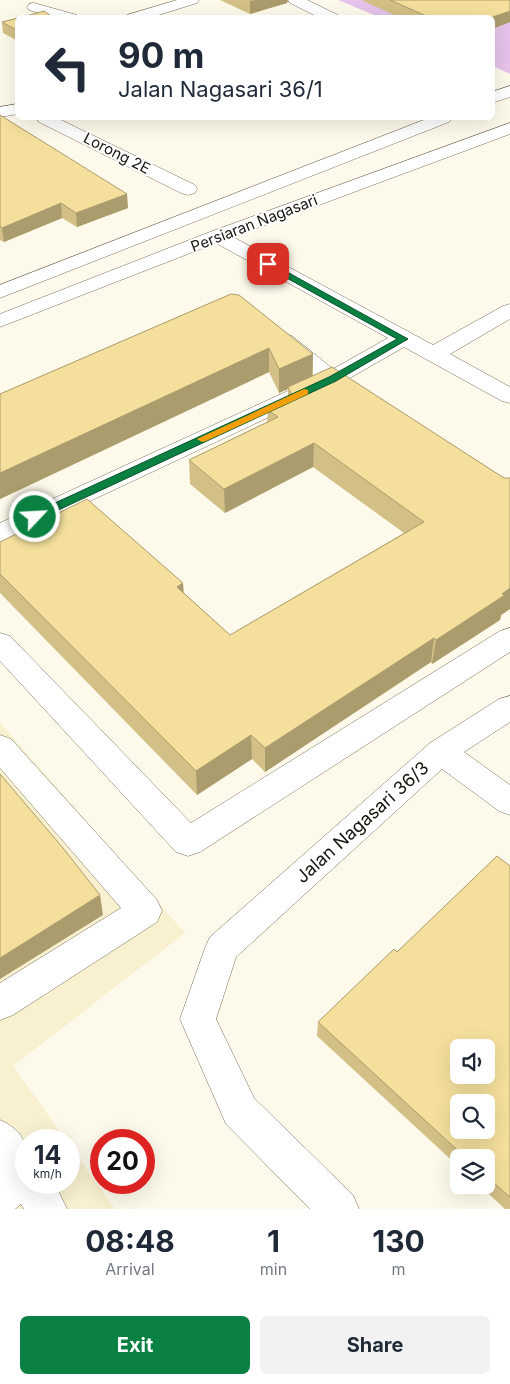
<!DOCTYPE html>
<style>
:root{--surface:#fff;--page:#f2f2f3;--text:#1f2937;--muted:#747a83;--accent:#0b8043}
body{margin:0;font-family:Inter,sans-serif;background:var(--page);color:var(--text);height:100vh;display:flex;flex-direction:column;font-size:19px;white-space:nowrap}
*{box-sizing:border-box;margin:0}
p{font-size:16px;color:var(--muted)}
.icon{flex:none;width:28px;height:28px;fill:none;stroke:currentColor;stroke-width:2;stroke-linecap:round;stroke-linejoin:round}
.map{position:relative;height:1209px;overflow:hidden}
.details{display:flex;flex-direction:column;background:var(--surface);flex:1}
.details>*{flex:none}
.guide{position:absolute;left:15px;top:15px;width:480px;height:105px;border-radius:8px;box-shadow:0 5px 20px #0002;background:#fff;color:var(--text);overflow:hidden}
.controls{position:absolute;left:450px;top:1039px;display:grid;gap:10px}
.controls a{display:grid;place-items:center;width:45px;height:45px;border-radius:8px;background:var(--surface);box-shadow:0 5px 20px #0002;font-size:25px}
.speed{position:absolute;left:15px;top:1129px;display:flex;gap:10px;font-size:25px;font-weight:700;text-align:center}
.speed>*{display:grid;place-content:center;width:65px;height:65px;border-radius:50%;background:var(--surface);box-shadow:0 5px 20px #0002;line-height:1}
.speed small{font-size:12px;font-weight:400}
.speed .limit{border:8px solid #d22;background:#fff;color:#111}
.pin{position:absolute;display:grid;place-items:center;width:42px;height:42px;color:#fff;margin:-21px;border-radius:10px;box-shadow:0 2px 8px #0006}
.me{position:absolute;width:55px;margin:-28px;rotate:65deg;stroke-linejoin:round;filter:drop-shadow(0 0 4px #0008)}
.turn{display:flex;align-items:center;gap:18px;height:105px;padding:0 20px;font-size:22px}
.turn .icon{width:65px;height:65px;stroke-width:2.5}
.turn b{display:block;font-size:35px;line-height:42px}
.eta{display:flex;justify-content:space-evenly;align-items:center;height:85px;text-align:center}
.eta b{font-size:30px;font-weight:700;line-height:35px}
.cta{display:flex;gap:10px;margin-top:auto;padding:10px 20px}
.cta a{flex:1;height:58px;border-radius:8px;background:var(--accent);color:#fff;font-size:20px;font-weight:700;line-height:58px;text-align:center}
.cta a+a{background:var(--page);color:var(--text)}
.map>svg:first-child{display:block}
.built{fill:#f9f0d0}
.green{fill:#e5c3ea}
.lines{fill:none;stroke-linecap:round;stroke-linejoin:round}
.minor-casing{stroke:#746e59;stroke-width:1}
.minor{fill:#fff;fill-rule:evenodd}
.wall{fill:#d2c086}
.shaded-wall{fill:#ab9c6d}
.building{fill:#f4df9c;stroke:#ab9c6d;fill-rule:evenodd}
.route{fill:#0b8043;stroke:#07532c}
.slow{fill:#f59e0b}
.labels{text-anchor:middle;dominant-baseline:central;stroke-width:4;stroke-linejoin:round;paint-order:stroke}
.far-street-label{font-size:15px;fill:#17150d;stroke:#fff}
.street-label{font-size:18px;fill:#17150d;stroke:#fff}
</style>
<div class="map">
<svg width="510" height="1209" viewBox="0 0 510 1209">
<rect width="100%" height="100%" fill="#fefaeb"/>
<polygon class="built" points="0,723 185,933 13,1066 66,1140 26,1140 26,1182 69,1182 69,1144 115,1209 0,1209"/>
<polygon class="green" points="338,0 510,0 510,74 493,66 492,18 379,17"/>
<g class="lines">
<defs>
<g id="minor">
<polygon points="177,0 199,0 197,3 149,18 125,18 127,15"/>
<polygon points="288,0 307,0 338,15 340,18 320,18 290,3"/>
<polygon points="34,3 77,15 79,18 54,18 29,10 27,7 29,4"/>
<polygon points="510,86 510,97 492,103 492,92"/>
<polygon points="18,104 18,114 0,117 0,107"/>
<polygon points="36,118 57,118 195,185 197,189 195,193 188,195 181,193 39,122"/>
<polygon points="429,118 452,118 449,122 0,298 0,285"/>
<path d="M510 123V134L233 237 433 345 503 306 510 304V319L450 354 510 387V403L502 401 404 347 348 379 362 388 365 393 362 398C349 401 342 395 331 388L9 539 0 542V523L316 378 276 346 273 341 276 336 284 334 292 336 333 369 388 338 216 243 0 327V314L210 232Z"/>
<polygon points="510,628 510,652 200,852 188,856 176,852 0,661 0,633 10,636 191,823 500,631"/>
<polygon points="510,696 510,722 464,752 510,785 510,815 499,811 442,769 236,957 216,1019 254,1098 353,1195 359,1209 310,1209 226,1124 180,1019 205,948 210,937 430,743 499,699"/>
<polygon points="0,735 11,739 157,900 162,911 157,922 13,1015 0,1020 0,983 121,908 0,768"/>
<path d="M0 1120C32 1134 26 1153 26 1182H54L67 1209H24L21 1204 15 1209H0Z"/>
</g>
</defs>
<use href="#minor" class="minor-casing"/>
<use href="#minor" class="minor"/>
</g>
<g class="wall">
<polygon points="220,0 288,0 287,3 250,14"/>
<polygon points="361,0 510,0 510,22 492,29 492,18 401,18"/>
<polygon points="18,18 18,41 3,33 2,22"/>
<polygon points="0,115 128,208 77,227 62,218 4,242 0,240"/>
<polygon points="231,294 313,354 313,376 504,478 510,478 510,609 501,615 500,620 432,664 431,662 265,772 252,759 197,795 0,593 0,542 184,593 230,635 404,533 313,467 225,513 190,484 189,460 267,422 268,410 288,400 288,389 279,393 269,372 0,499 0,394"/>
<polygon points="510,866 510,1209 505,1209 479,1185 486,1185 486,1158 459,1158 459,1167 317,1036 318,1022 397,952"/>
</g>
<g class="shaded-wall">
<polygon points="255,0 288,0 287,3 250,14 250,1"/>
<polygon points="510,11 510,22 492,29 492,18 490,18"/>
<polygon points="127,194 128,208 77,227 76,213"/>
<polygon points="61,203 62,218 4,242 2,228"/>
<polygon points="269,348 269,372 0,499 0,473"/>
<polygon points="313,354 312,378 288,387 288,389 279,393 279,369"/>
<polygon points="314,443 313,467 225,513 224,489"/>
<polygon points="183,583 185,608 177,587"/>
<polygon points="510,588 510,609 501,615 500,620 432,664 436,640"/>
<polygon points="434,638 431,662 265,772 265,748"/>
<polygon points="251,735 252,759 197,795 196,771"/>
<polygon points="100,895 103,915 0,979 0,958"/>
</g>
<g class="building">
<polygon points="390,0 510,0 510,11 490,18 431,18"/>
<polygon points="44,11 54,18 19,18"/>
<polygon points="18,18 18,31 2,22"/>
<polygon points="0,115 127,194 76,213 61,203 2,228 0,226"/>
<polygon points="231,294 239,295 313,354 279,369 269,348 0,473 0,394"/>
<polygon points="332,367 504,478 510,478 510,588 502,594 505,595 436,640 434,638 265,748 251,735 196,771 0,574 0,542 87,499 183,583 177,587 230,635 424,522 314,443 224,489 189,460 278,417 268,410 293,397 288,387"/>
<polygon points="0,774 63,848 100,895 0,958"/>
<path d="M497 856 510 866V1197L486 1176V1158H466L318 1022 394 949 397 952ZM459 1048H486V1075H459ZM459 1102H486V1130H459Z"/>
</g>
<polygon class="route" points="265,263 271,263 408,339 336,381 39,519 31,519 30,517 31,514 329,377 397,339 265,266"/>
<polygon class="slow" points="304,389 308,390 308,394 206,441 202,442 197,439"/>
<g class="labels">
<g class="far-street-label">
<text transform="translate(117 153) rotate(27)">Lorong 2E</text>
<text transform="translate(254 223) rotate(-21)">Persiaran Nagasari</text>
</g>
<g class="street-label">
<text transform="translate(362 822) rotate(-42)">Jalan Nagasari 36/3</text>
</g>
</g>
</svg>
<div class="controls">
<a><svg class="icon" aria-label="sound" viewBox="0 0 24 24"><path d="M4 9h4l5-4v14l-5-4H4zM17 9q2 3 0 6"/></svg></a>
<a><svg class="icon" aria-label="search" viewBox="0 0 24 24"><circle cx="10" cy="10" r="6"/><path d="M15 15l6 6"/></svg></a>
<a><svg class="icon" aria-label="layers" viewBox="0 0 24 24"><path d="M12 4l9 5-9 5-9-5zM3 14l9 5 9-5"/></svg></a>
</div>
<div class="speed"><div>14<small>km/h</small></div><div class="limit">20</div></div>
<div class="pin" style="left:268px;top:264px;background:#d93025"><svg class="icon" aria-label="arrive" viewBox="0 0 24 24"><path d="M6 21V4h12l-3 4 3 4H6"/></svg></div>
<svg class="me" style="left:35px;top:517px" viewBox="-20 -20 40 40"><circle r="17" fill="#0b8043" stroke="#fff" stroke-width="3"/><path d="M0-11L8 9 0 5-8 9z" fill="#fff"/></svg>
<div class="guide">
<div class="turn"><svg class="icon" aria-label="left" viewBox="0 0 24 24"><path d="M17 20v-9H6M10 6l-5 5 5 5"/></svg><div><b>90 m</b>Jalan Nagasari 36/1</div></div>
</div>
</div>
<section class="details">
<div class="eta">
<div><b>08:48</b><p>Arrival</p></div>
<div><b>1</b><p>min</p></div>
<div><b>130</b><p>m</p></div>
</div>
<div class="cta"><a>Exit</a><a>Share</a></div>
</section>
